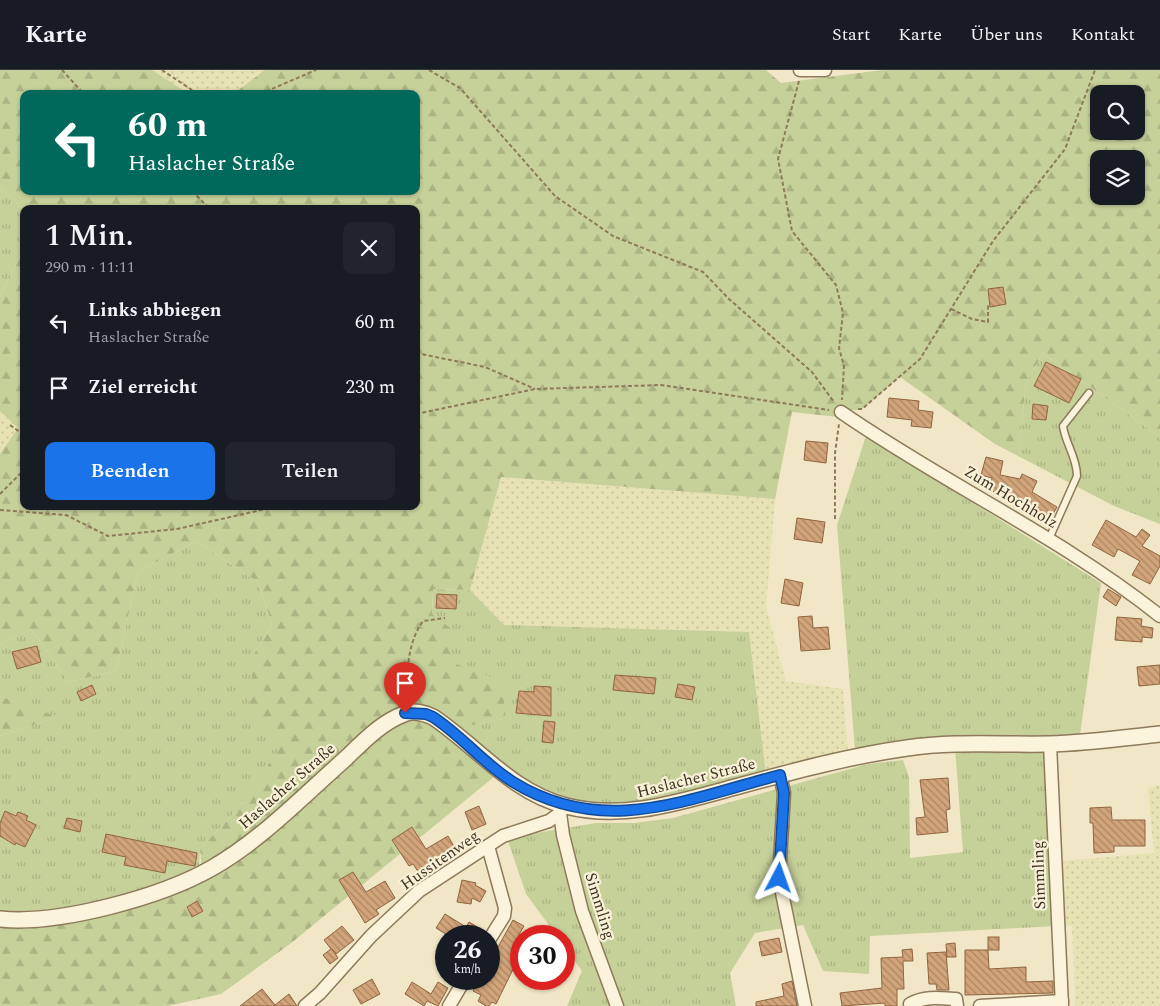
<!DOCTYPE html>
<html lang="de">
<meta charset="utf-8">
<style>
:root{--surface:#171b24;--page:#20242c;--text:#f1f3f6;--muted:#9ea1a6;--line:#363941;--accent:#1a73e8}
body{margin:0;font-family:Spectral,serif;background:var(--page);color:var(--text);height:100vh;display:flex;flex-direction:column;font-size:19px;white-space:nowrap}
*{box-sizing:border-box;margin:0}
p{font-size:16px;color:var(--muted)}
.icon{flex:none;width:28px;height:28px;fill:none;stroke:currentColor;stroke-width:2;stroke-linecap:round;stroke-linejoin:round}
.map{position:relative;flex:1;overflow:hidden}
.details{position:absolute;left:20px;top:135px;width:400px;height:305px;display:flex;flex-direction:column;background:var(--surface);border-radius:10px;box-shadow:0 1px 4px #0004}
.details>*{flex:none}
.hud{position:absolute;left:20px;top:20px;width:400px;height:105px;border-radius:10px;box-shadow:0 1px 4px #0004;background:#00695c;color:#fff;overflow:hidden}
.controls{position:absolute;left:1090px;top:15px;display:grid;gap:10px}
.controls a{display:grid;place-items:center;width:55px;height:55px;border-radius:10px;background:var(--surface);box-shadow:0 1px 4px #0004;font-size:25px}
.speed{position:absolute;left:435px;top:855px;display:flex;gap:10px;font-size:25px;font-weight:700;text-align:center}
.speed>*{display:grid;place-content:center;width:65px;height:65px;border-radius:50%;background:var(--surface);box-shadow:0 1px 4px #0004;line-height:1}
.speed small{font-size:12px;font-weight:400}
.speed .limit{border:8px solid #d22;background:#fff;color:#111}
.pin{position:absolute;display:grid;place-items:center;width:42px;height:42px;color:#fff;margin:-51px -21px;border-radius:50% 50% 50% 0;rotate:-45deg;box-shadow:0 0 5px #0007}
.pin .icon{rotate:45deg}
.me{position:absolute;width:55px;margin:-28px;rotate:4deg;stroke-linejoin:round;filter:drop-shadow(0 0 4px #0008)}
.turn{display:flex;align-items:center;gap:18px;height:105px;padding:0 25px;font-size:22px}
.turn .icon{width:65px;height:65px;stroke-width:2.5}
.turn b{display:block;font-size:35px;line-height:42px}
.round{display:grid;place-items:center;flex:none;width:52px;height:52px;border-radius:10px;background:var(--page)}
.summary{display:flex;align-items:center;justify-content:space-between;height:85px;padding:0 25px}
h1{font-size:30px;font-weight:600;line-height:38px}
.cta{display:flex;gap:10px;margin-top:auto;padding:10px 25px}
.cta a{flex:1;height:58px;border-radius:10px;background:var(--accent);color:#fff;font-size:20px;font-weight:600;line-height:58px;text-align:center}
.cta a+a{background:var(--page);color:var(--text)}
ul{padding:0;list-style:none}
li{display:flex;align-items:center;gap:15px;height:65px;padding:0 25px}
li div{flex:1}
li b{display:block;font-size:19px}
li em{font-style:normal}
header{display:flex;align-items:center;gap:30px;box-sizing:border-box;height:70px;padding:0 25px;background:var(--surface);border-bottom:1px solid var(--line)}
header strong{font-size:24px}
nav{display:flex;gap:28px;margin-inline-start:auto;font-size:18px}
.map>svg:first-child{display:block}
.farmland{fill:url(#farmland-dots)}
.grass{fill:url(#grass-tufts)}
.forest{fill:url(#forest-firs);fill-rule:evenodd}
.building{fill:url(#building-back-hatch);stroke:#8f643f}
.lines{fill:none;stroke-linecap:round;stroke-linejoin:round}
.service-casing{stroke:#8e795a;stroke-width:9}
.minor-casing{stroke:#8e795a;stroke-width:15}
.tertiary-casing{stroke:#8e795a;stroke-width:18}
.path{stroke:#8e795a;stroke-width:2;stroke-dasharray:4 2.5;stroke-linecap:butt}
.service{stroke:#fbf3db;stroke-width:6}
.minor{stroke:#fbf3db;stroke-width:12}
.tertiary{stroke:#fbf3db;stroke-width:15}
.route-casing{stroke:#114b97;stroke-width:12}
.route{stroke:#1a73e8;stroke-width:9}
.labels{text-anchor:middle;dominant-baseline:central;stroke-width:4.5;stroke-linejoin:round;paint-order:stroke}
.street-label{font-size:16px;fill:#3e301f;stroke:#f8f0d7}
</style>
<header>
<strong>Karte</strong>
<nav><a>Start</a><a>Karte</a><a>Über uns</a><a>Kontakt</a></nav>
</header>
<div class="map">
<svg width="1160" height="936" viewBox="0 0 1160 936">
<defs>
<pattern id="farmland-dots" width="8" height="8" patternUnits="userSpaceOnUse" patternTransform="scale(1.25)"><rect width="8" height="8" fill="#e7e2b3"/><path d="M2 2h.1M6 6h.1" fill="none" stroke="#c7c29a" stroke-width="1.8" stroke-linecap="round"/></pattern>
<pattern id="grass-tufts" width="24" height="20" patternUnits="userSpaceOnUse" patternTransform="scale(1.25)"><rect width="24" height="20" fill="#c6d099"/><path d="M3 7l-1-3M5 7V3M7 7l1-3M15 17l-1-3M17 17v-4M19 17l1-3" fill="none" stroke="#abb383"/></pattern>
<pattern id="forest-firs" width="22" height="20" patternUnits="userSpaceOnUse" patternTransform="scale(1.25)"><rect width="22" height="20" fill="#c6d099"/><path d="M5 1l3.5 6h-7zM16 11l3.5 6h-7z" fill="#abb383"/></pattern>
<pattern id="building-back-hatch" width="6" height="6" patternUnits="userSpaceOnUse" patternTransform="scale(1.25)"><rect width="6" height="6" fill="#d1a47a"/><path d="M-1 5l2 2M0 0l6 6M5-1l2 2" fill="none" stroke="#ab8663"/></pattern>
</defs>
<rect width="100%" height="100%" fill="#f1e7c6"/>
<g class="farmland">
<polygon points="152,0 265,0 233,24 189,24"/>
<polygon points="0,341 18,358 0,384"/>
<polygon points="501,407 775,429 766,537 786,611 843,619 848,684 766,705 749,562 504,555 470,520"/>
<polygon points="1160,715 1160,936 1075,936 1072,856 1063,856 1061,791 1154,783 1148,718"/>
</g>
<g class="grass">
<polygon points="0,118 24,139 24,177 0,227"/>
<polygon points="1043,283 1160,367 1160,454 1114,436 1018,386 1026,313"/>
<polygon points="866,366 1101,513 1080,665 948,669 855,680 837,455"/>
<polygon points="196,471 258,512 272,554 254,584 273,661 284,674 234,743 200,779 199,800 162,816 53,843 0,844 0,666 57,647 0,626 0,575 31,559 69,612 116,601 138,502"/>
<polygon points="433,519 470,520 504,555 749,562 766,705 629,738 568,731 510,705 452,659 502,649 450,592 432,544"/>
<polygon points="955,678 1038,678 1047,685 1057,856 870,866 869,904 823,901 803,855 755,863 730,903 736,936 567,936 582,901 564,876 564,866 557,866 526,824 507,768 596,753 634,753 673,748 868,694 903,690 909,707 910,788 963,782"/>
</g>
<g class="forest">
<path d="M0 0H152L189 24H24V121H416V24H233L265 0H766L781 13 882 0H1160V367L1043 283 1026 313 1018 386 995 374 900 307 862 339 841 342 838 347 792 342 775 429 501 407 470 520 433 519 432 544 454 561 451 592 507 613 502 649 459 658 422 636 303 722 202 801 200 779 234 743 283 674 249 636 254 584 272 554 258 512 196 471 138 502 116 601 69 612 31 559 0 575V384L18 358 0 341V227L24 177V436H416V139H24L0 118ZM1099 24H1136V61H1099ZM1099 89H1136V126H1099Z"/>
<polygon points="0,626 58,647 0,666"/>
<polygon points="425,646 500,702 290,874 221,924 168,936 0,936 0,848 49,850 203,809 387,657 405,647"/>
</g>
<g class="building">
<polygon points="1003,217 1006,234 990,237 988,219"/>
<polygon points="1046,292 1081,309 1069,333 1034,316"/>
<polygon points="889,328 919,331 918,340 933,342 931,358 911,356 912,350 887,347"/>
<polygon points="1033,334 1048,336 1046,350 1032,349"/>
<polygon points="806,371 828,373 826,393 804,390"/>
<polygon points="986,387 1003,391 1000,405 1020,409 1022,404 1037,411 1032,422 1057,437 1048,453 1033,444 1036,439 1010,428 1012,425 990,421 992,408 981,405"/>
<polygon points="797,448 825,452 822,473 794,469"/>
<polygon points="1106,450 1136,467 1142,459 1150,465 1142,476 1160,486 1160,496 1150,514 1132,505 1140,491 1118,479 1114,487 1092,475"/>
<polygon points="785,509 803,513 799,536 781,533"/>
<polygon points="1108,519 1121,527 1116,536 1103,527"/>
<polygon points="437,524 457,525 456,539 436,538"/>
<polygon points="812,546 813,558 828,557 830,579 801,581 798,547"/>
<polygon points="1117,547 1142,549 1141,556 1153,558 1152,568 1142,567 1142,572 1115,570"/>
<polygon points="37,576 41,592 17,599 12,582"/>
<polygon points="1160,595 1160,614 1139,616 1137,597"/>
<polygon points="615,605 656,608 654,624 613,620"/>
<polygon points="678,614 695,617 692,630 675,627"/>
<polygon points="92,615 96,624 81,631 77,622"/>
<polygon points="534,616 551,617 551,646 516,643 519,621 534,622"/>
<polygon points="544,651 555,652 553,673 542,672"/>
<polygon points="948,708 950,739 946,740 948,762 917,765 916,748 925,747 920,710"/>
<polygon points="479,736 486,754 472,760 465,742"/>
<polygon points="1111,737 1112,750 1145,750 1145,776 1114,776 1114,782 1094,783 1093,753 1090,753 1090,738"/>
<polygon points="5,741 16,746 18,742 28,746 26,750 36,755 25,777 16,773 15,775 0,766 0,753"/>
<polygon points="67,748 82,751 80,762 64,758"/>
<polygon points="412,757 426,779 448,766 455,778 432,792 437,799 423,809 413,794 409,796 392,770"/>
<polygon points="106,764 197,783 195,796 167,791 165,803 124,795 126,787 102,782"/>
<polygon points="353,802 366,822 385,811 395,828 376,840 379,844 365,853 339,810"/>
<polygon points="462,810 476,813 475,815 486,821 480,832 472,828 471,834 457,832"/>
<polygon points="197,831 203,841 192,847 187,837"/>
<polygon points="445,844 466,857 469,852 481,859 478,864 481,866 449,866 436,858"/>
<polygon points="513,850 524,856 513,875 521,879 521,883 496,934 492,932 489,936 486,936 478,931 481,925 473,921 480,909 489,909 489,893"/>
<polygon points="342,856 354,870 336,884 332,879 338,888 330,894 323,885 331,879 324,870"/>
<rect x="988" y="867" width="11" height="13"/>
<polygon points="779,868 782,882 762,886 759,872"/>
<polygon points="955,873 956,887 947,887 946,874"/>
<polygon points="912,879 913,891 903,891 904,919 897,919 897,936 885,936 885,933 842,936 840,923 882,918 881,888 903,887 902,880"/>
<polygon points="965,880 988,880 989,899 1026,897 1026,912 1053,911 1053,923 965,925"/>
<polygon points="946,882 949,920 937,920 936,914 929,914 927,883"/>
<polygon points="372,909 380,924 361,934 353,920"/>
<polygon points="792,911 797,936 756,936 756,932 784,926 782,914"/>
<polygon points="412,912 431,924 438,912 448,918 438,936 427,931 424,936 405,924"/>
<polygon points="262,919 275,935 289,924 297,936 240,936"/>
</g>
<g class="lines">
<defs>
<path id="service" d="M1049 469 1077 406C1077 387 1065 373 1063 356L1089 323"/>
<g id="minor">
<polyline points="800,0 825,0"/>
<path d="M841 342C945 414 1061 467 1160 546"/>
<polyline points="1050,674 1062,936"/>
<polyline points="780,705 784,723 779,808 805,936"/>
<polyline points="560,743 563,765 582,841 617,936"/>
<polyline points="488,776 505,838 504,846 489,870"/>
<path d="M910 934C925 926 939 928 956 929L957 936"/>
<polyline points="305,936 320,923 371,866 419,821 503,766 549,751 560,743 564,736"/>
<polyline points="449,936 465,909"/>
<polyline points="980,936 1062,931"/>
</g>
<path id="tertiary" d="M0 849C59 855 161 827 212 798 261 770 302 727 344 690 362 673 380 653 404 644 413 640 425 643 433 647 478 677 511 722 566 736 625 751 682 731 739 716 794 701 850 686 907 678 954 671 1002 675 1049 674 1086 673 1123 668 1160 664"/>
</defs>
<use href="#service" class="service-casing"/>
<use href="#minor" class="minor-casing"/>
<use href="#tertiary" class="tertiary-casing"/>
<g class="path">
<polyline points="62,0 84,24"/>
<polyline points="162,0 198,24"/>
<polyline points="429,0 460,18 555,126 613,166 703,202 729,229 812,302 834,332"/>
<polyline points="799,11 778,89 792,161 836,215 843,243 839,278 844,296 842,330"/>
<polyline points="260,24 316,0"/>
<polyline points="192,121 210,139"/>
<polyline points="951,239 972,249 988,252 988,234"/>
<polyline points="416,283 485,297 535,319"/>
<polyline points="858,339 862,339 920,289 993,171 1065,79 1095,0"/>
<polyline points="416,344 535,319 661,315 829,340"/>
<polyline points="10,355 24,365"/>
<polyline points="0,424 24,400"/>
<polyline points="0,440 66,445 108,466 177,459 279,436"/>
<polyline points="835,449 835,383 839,354"/>
<path d="M406 631C407 603 407 573 423 551L445 548"/>
</g>
<use href="#service" class="service"/>
<use href="#minor" class="minor"/>
<use href="#tertiary" class="tertiary"/>
</g>
<g class="lines">
<defs>
<path id="route" d="M405 643 426 644 433 647C462 666 484 694 513 712 604 768 687 729 780 705L784 723 779 808"/>
</defs>
<use href="#route" class="route-casing"/>
<use href="#route" class="route"/>
</g>
<g class="labels">
<g class="street-label">
<text transform="translate(1011 427) rotate(31)">Zum Hochholz</text>
<text transform="translate(696 708) rotate(-14)">Haslacher Straße</text>
<text transform="translate(287 716) rotate(-41)">Haslacher Straße</text>
<text transform="translate(440 790) rotate(-35)">Hussitenweg</text>
<text transform="translate(1039 805) rotate(-92)">Simmling</text>
<text transform="translate(600 836) rotate(73)">Simmling</text>
</g>
</g>
</svg>
<div class="controls">
<a><svg class="icon" aria-label="search" viewBox="0 0 24 24"><circle cx="10" cy="10" r="6"/><path d="M15 15l6 6"/></svg></a>
<a><svg class="icon" aria-label="layers" viewBox="0 0 24 24"><path d="M12 4l9 5-9 5-9-5zM3 14l9 5 9-5"/></svg></a>
</div>
<div class="speed"><div>26<small>km/h</small></div><div class="limit">30</div></div>
<div class="pin" style="left:405px;top:643px;background:#d93025"><svg class="icon" aria-label="arrive" viewBox="0 0 24 24"><path d="M6 21V4h12l-3 4 3 4H6"/></svg></div>
<svg class="me" style="left:779px;top:808px" viewBox="-20 -20 40 40"><path d="M0-17L14 15 0 8-14 15z" fill="#1a73e8" stroke="#fff" stroke-width="4"/></svg>
<div class="hud">
<div class="turn"><svg class="icon" aria-label="left" viewBox="0 0 24 24"><path d="M17 20v-9H6M10 6l-5 5 5 5"/></svg><div><b>60 m</b>Haslacher Straße</div></div>
</div>
<section class="details">
<div class="summary"><div><h1>1 Min.</h1><p>290 m · 11:11</p></div><a class="round"><svg class="icon" aria-label="close" viewBox="0 0 24 24"><path d="M6 6l12 12M18 6L6 18"/></svg></a></div>
<ul>
<li><svg class="icon" aria-label="left" viewBox="0 0 24 24"><path d="M17 20v-9H6M10 6l-5 5 5 5"/></svg><div><b>Links abbiegen</b><p>Haslacher Straße</p></div><em>60 m</em></li>
<li><svg class="icon" aria-label="arrive" viewBox="0 0 24 24"><path d="M6 21V4h12l-3 4 3 4H6"/></svg><div><b>Ziel erreicht</b></div><em>230 m</em></li>
</ul>
<div class="cta"><a>Beenden</a><a>Teilen</a></div>
</section>
</div>
